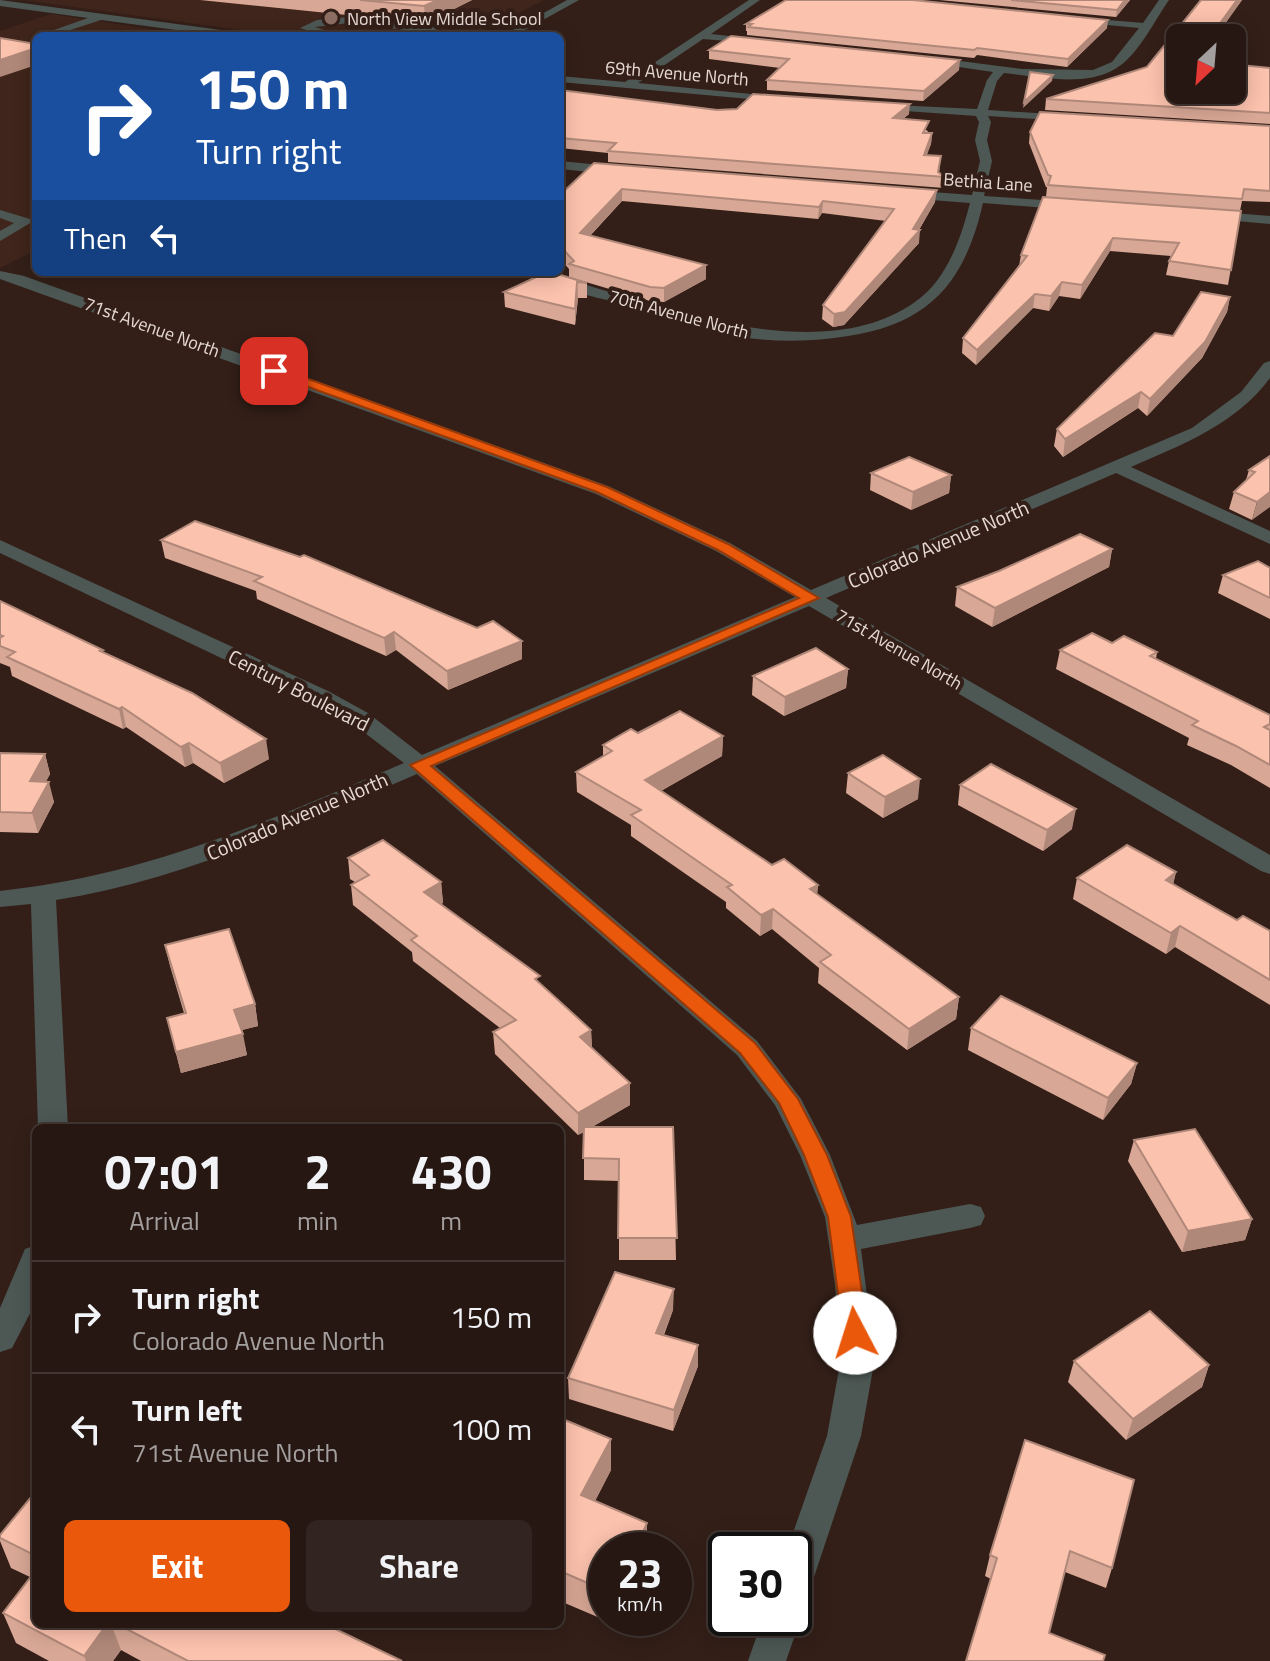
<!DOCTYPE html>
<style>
:root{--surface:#261712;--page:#322420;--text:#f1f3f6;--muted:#a49f9f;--line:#423632;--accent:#ea580c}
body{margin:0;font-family:"Titillium Web",sans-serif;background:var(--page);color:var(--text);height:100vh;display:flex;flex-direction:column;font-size:30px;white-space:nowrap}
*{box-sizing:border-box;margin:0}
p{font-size:26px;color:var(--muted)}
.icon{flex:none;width:44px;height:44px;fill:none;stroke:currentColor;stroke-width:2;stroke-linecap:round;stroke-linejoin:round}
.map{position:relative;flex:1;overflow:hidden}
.panel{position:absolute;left:32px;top:1124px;width:532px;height:504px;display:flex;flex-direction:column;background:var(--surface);border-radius:12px;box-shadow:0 4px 20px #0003,0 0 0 2px var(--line)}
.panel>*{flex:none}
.hud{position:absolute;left:32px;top:32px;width:532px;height:244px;border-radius:12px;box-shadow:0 4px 20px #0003,0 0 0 2px var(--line);background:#1a4fa0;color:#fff;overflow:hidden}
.needle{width:52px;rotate:206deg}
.controls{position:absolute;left:1166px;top:24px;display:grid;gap:16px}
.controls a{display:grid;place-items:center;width:80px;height:80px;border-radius:12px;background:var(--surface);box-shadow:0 4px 20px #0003,0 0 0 2px var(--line);font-size:40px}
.speed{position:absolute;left:588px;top:1532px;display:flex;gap:16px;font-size:40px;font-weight:700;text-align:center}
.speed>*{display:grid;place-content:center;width:104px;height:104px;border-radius:50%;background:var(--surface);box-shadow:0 4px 20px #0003,0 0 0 2px var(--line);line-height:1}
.speed small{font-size:20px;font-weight:400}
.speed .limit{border:4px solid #111;border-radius:12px;background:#fff;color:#111}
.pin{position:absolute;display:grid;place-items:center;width:68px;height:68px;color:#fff;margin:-34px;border-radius:16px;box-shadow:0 4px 12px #0006}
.me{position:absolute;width:88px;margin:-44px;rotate:355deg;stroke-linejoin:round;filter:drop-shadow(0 0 6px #0008)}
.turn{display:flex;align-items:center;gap:28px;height:168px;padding:0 32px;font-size:36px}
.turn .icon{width:104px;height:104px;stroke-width:2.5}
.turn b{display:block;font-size:56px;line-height:68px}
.then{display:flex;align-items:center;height:76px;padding:0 32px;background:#0003;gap:16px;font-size:30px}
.eta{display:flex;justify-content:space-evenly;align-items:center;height:136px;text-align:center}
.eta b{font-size:48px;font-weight:700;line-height:56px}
.action{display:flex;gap:16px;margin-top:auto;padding:16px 32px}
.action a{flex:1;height:92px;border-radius:12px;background:var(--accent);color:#fff;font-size:32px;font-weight:700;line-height:92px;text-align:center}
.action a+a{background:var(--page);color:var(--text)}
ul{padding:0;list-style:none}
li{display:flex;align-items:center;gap:24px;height:112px;padding:0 32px;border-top:2px solid var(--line)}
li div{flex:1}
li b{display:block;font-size:30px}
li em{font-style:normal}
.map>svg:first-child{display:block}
.built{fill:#3f251b}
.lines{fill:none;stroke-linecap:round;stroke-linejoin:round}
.minor{fill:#4d5855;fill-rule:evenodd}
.wall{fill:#d8a795}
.shaded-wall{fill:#b08879}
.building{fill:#fbc2ad;stroke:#b08879;stroke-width:2}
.route{fill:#ea580c;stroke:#983908;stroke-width:2}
.education-dot{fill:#8d6e63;stroke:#331f18;stroke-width:3}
.labels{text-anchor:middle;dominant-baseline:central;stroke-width:8;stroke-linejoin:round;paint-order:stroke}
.far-poi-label{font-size:18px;fill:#e6d9d4;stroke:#331f18;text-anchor:start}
.far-street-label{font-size:18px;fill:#e6d9d4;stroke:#331f18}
.street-label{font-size:20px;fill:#e6d9d4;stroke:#331f18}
</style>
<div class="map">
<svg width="1270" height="1661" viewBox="0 0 1270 1661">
<rect width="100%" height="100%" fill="#331f18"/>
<g class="built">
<polygon points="23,0 544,0 473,36 283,36"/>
<polygon points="51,14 196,36 36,36 36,250 0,268 0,31"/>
</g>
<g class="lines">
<g class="minor">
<polygon points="0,0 243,33 248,36 221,36 101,20 52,36 37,36 88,18 0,6"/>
<polygon points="567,0 579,0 514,36 502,36"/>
<polygon points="749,0 760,0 711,34 757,39 762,42 761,44 703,39 638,83 781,97 785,98 785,102 560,82 560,76 625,82"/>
<path d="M1159 0H1169C1154 21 1138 56 1115 69 1085 87 1037 77 1004 73L997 81 988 110 1068 115 1074 118 1068 121 988 116 991 122 987 140 992 161 984 196 1072 202 1078 206 1072 210 983 203C963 291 922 328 834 338 802 342 768 342 736 336 701 329 665 316 630 306 606 299 536 285 520 272H543C647 301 817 372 915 302 947 280 961 238 970 203L905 198 899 194 905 190 972 195 980 161 975 140 979 122 976 116 877 109 871 106 873 104 977 109 987 80 993 72 925 62 924 60 929 57 1022 69 1093 70 1112 62 1139 28 1076 22 1073 17 1143 23Z"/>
<polygon points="349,17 433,27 443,34 430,36 430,33 349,23 315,27 342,36 325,36 300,28 317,20"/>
<polygon points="560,161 621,167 627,171 621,175 560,169"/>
<polygon points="0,210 30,219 32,222 0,241 0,231 14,223 0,218"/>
<polygon points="1208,211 1270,216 1270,224 1203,218 1201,215"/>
<path d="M0 271 24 276 608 486 730 543 811 590 1192 428 1241 392 1264 363 1270 361V378C1235 425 1183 444 1131 467L1270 531V544L1116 473 826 598 1270 855V874L1261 871 809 606 435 766 757 1041 801 1099 830 1155 857 1225 970 1204 981 1207 985 1216 981 1225 970 1228 861 1249 875 1358 861 1436 807 1598 794 1603V1550H787L827 1436 841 1358 835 1284 825 1217 800 1155 775 1105 737 1055 417 774C299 825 183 880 56 900L68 1128H38L31 904 0 907V891C150 875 267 821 404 763L352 723 312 701 0 553V540L328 691 368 713 422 755 795 597 716 551 596 494 0 279Z"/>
<polygon points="36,1245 36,1302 12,1348 0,1352 0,1308 25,1249"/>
<polygon points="794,1604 801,1618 786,1661 748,1661 763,1618 794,1618"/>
</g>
</g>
<g class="wall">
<polygon points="200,0 472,0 426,23"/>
<polygon points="939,0 1130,0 1116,17"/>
<polygon points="1201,0 1242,0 1216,36 1180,90 1270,68 1270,124 1045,110 1046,99 1147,67"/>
<polygon points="746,24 1107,28 1067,67 977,55 974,58 747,35 747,31 746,31"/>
<polygon points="709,50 959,70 923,101 767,90 767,80 780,68 709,59"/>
<polygon points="560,90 717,110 909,114 903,119 928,131 927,133 932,133 931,144 926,155 941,156 939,173 945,177 944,188 608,162 608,153 560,148"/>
<polygon points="1270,126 1270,202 1242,201 1240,211 1046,197 1047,187 1046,187 1029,143 1030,132"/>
<polygon points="594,163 935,202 919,230 919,243 844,325 833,327 822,319 823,305 886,221 822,213 818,219 622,201 590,236 706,265 706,279 664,302 650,301 569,277 569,269 560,259 560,195"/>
<polygon points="1241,211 1228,285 1166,275 1169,261 1171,256 1110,251 1080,299 1059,296 1049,311 1033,308 976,365 962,353 963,338 1019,266 1021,255"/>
<polygon points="547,272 587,283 587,298 578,298 575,325 505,307 504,292"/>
<polygon points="1230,297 1227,312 1202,358 1147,416 1138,408 1063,457 1054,446 1057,429 1173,336"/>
<polygon points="1270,456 1252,520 1229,509 1234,492 1246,480 1249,470"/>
<polygon points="871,473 951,475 949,493 911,510 870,490"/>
<polygon points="161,540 522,641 522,659 448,690 396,650 386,656 257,599 256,591 165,558"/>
<polygon points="1112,549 1109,567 992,627 955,606 957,587"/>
<polygon points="1270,568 1270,619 1218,593 1223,575"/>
<polygon points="0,601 103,653 269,759 224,783 193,763 185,767 126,727 123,729 12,676 10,667 0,663"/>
<polygon points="1060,650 1157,652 1156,659 1270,715 1270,788 1231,765 1187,745 1189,738 1056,669"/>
<polygon points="848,669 846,688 784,716 752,695 753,676"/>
<polygon points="638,733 723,736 722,756 661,791 772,865 818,885 817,894 959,997 956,1019 907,1050 818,983 819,968 772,929 760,936 726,908 726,902 631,836 631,825 577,792 576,772 603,756 603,745"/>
<polygon points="0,753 45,754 50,774 46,781 54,802 38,833 0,832"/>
<polygon points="848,773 918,799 883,818 846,793"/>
<polygon points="960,785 1072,829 1043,851 958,805"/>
<polygon points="348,858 441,882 443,903 440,904 540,983 591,1030 592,1048 630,1083 630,1105 592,1127 673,1127 676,1260 619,1260 619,1181 584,1180 584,1132 578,1135 495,1054 493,1032 500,1028 413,961 412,952 353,905 351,885 355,882 350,879"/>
<polygon points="1176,872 1173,884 1237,920 1270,931 1270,1005 1175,947 1166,954 1073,899 1077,878"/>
<polygon points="165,945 255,1004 258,1026 241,1030 247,1055 181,1073 167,1018 184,1013 170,966"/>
<polygon points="971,1028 1137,1063 1131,1084 1103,1120 968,1050"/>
<polygon points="1134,1140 1252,1219 1245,1240 1182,1252 1128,1161"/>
<polygon points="673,1310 664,1335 698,1366 673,1431 569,1399 568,1378"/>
<polygon points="1074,1361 1209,1365 1202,1387 1126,1440 1068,1382"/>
<polygon points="560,1418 611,1439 611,1470 595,1501 647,1523 647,1550 606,1550 606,1618 617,1618 614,1624 560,1601"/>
<polygon points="1025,1440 1112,1568 1106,1588 1065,1572 966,1661 991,1579 985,1576 990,1555"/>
<polygon points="36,1491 36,1624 325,1624 402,1661 141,1661 121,1650 113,1661 49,1661 16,1643 3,1613 30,1577 11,1568 0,1541 0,1535"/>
</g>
<g class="shaded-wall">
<polygon points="438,0 472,0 426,23 424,6"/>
<polygon points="1125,0 1130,0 1116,17 1117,10"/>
<polygon points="1237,0 1242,0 1215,38 1211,36"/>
<polygon points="1108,20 1107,28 1067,67 1068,59"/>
<polygon points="36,48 36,65 0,77 0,60"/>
<polygon points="960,60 959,70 923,101 924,91"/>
<polygon points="1053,75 1052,81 1023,108 1024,102"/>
<polygon points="910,104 909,114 892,128 893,118"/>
<polygon points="932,133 931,144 923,166 924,155"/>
<polygon points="622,189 622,201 580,246 580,233"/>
<polygon points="937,190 935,202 916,235 920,230 919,243 844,325 833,327 834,314 913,229"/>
<polygon points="823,201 822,213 818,219 819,207"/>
<polygon points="1113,238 1110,251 1080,299 1082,285"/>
<polygon points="706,265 706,279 664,302 664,288"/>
<polygon points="577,282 578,298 575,325 575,309"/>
<polygon points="1062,282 1059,296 1049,311 1051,296"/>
<polygon points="1035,294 1033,308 976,365 977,350"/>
<polygon points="1230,297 1227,312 1202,358 1147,416 1150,399"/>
<polygon points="1141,392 1138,408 1063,457 1065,439"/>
<polygon points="951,475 949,493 911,510 913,492"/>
<polygon points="1270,492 1270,507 1252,520 1257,502"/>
<polygon points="1112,549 1109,567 992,627 995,608"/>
<polygon points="394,632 396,650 386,656 384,638"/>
<polygon points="522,641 522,659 448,690 447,671"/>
<polygon points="848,669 846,688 784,716 785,697"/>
<polygon points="122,707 126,727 123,729 119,709"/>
<polygon points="723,736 722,756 645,800 645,780"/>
<polygon points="266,739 269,759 224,783 220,763"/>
<polygon points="189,743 193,763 185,767 181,747"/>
<polygon points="45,754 50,774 36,801 30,781"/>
<polygon points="920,779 918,799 883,818 885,797"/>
<polygon points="49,782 54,802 38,833 32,813"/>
<polygon points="1076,809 1072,829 1043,851 1047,830"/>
<polygon points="1176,872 1171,893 1166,880"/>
<polygon points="441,882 443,903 426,913 424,892"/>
<polygon points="818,885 816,905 810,889"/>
<polygon points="773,909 772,929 760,936 761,915"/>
<polygon points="1180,926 1175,947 1166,954 1171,933"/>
<polygon points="959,997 956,1019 907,1050 909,1029"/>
<polygon points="255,1004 258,1026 239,1031 234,1010"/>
<polygon points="591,1030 592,1052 580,1037"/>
<polygon points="243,1034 247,1055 181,1073 176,1052"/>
<polygon points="1137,1063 1131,1084 1103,1120 1108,1098"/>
<polygon points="630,1083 630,1105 578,1135 578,1113"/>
<polygon points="1252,1219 1245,1240 1182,1252 1188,1231"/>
<polygon points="674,1289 673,1310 656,1354 656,1333"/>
<polygon points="698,1345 698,1366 673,1431 674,1410"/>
<polygon points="1209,1365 1202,1387 1126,1440 1133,1419"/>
<polygon points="611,1439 611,1470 582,1526 581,1495"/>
<polygon points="647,1523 647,1550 635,1550"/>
<polygon points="107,1624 111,1624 121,1650 113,1661 86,1661 84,1656"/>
</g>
<g class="building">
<polygon points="360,0 438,0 424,6"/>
<polygon points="786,0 913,0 1108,20 1068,59 977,48 974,50 748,27 752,24 746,24"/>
<polygon points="1011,0 1125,0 1117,10"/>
<polygon points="1201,0 1237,0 1211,36 1222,37 1222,38 1180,38 1180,90 1232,90 1232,64 1270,68 1270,113 1046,99 1147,67"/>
<polygon points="731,36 960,60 924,91 767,80 789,59 709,50"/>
<polygon points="0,38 36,44 36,48 0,60"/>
<polygon points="1030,72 1053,75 1024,102"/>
<polygon points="560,90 717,110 737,109 753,94 910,104 893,118 929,121 923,133 932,133 924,155 941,156 938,172 945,177 608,151 616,143 560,138"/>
<polygon points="1040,112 1270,126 1270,191 1244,189 1242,199 1048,185 1051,176 1048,175 1030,132"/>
<polygon points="594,163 937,190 913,229 920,230 845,312 834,314 823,305 894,209 823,201 819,207 622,189 580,233 706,265 664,288 650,287 569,264 574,261 560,246 560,195"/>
<polygon points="1043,197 1241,211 1231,270 1169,261 1179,243 1113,238 1082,285 1062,282 1051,296 1035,294 977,350 963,338 1027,256 1021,255"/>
<polygon points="547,272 551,272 587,283 577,282 575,309 504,292"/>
<polygon points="1201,292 1230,297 1205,342 1150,399 1141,392 1065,439 1057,429 1155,333 1173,336"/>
<polygon points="1270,456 1270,492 1257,502 1234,492 1255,472 1249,470"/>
<polygon points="909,457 951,475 913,492 871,473"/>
<polygon points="195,521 300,557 304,555 477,628 493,621 522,641 447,671 394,632 384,638 254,581 262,577 161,540"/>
<polygon points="1080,534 1112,549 995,608 957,587 999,571"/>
<polygon points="1258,561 1270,568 1270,598 1223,575"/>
<polygon points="0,601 103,650 100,651 192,693 266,739 220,763 189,743 181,747 122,707 119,709 7,657 15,652 0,646 0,638 3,636 0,635"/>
<polygon points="1092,633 1112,643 1124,636 1157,652 1150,656 1270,715 1270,724 1264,727 1270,730 1270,765 1236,746 1192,725 1198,721 1060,650"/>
<polygon points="816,648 848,669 785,697 753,676"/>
<polygon points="680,711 723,736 645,780 772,865 784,859 818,885 810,889 959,997 909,1029 820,962 831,955 773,909 761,915 727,887 732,885 631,815 641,810 576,772 612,751 603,745 631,729 638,733"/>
<polygon points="0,753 45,754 30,781 49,782 32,813 0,812"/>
<polygon points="883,755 920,779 885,797 848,773"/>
<polygon points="991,764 1076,809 1047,830 960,785"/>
<polygon points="383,840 441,882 424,892 540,976 535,979 591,1030 580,1037 630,1083 578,1113 493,1032 516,1020 411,940 417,936 351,885 369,875 348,858"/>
<polygon points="1127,845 1176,872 1166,880 1237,920 1243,916 1270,931 1270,980 1180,926 1171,933 1077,878"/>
<polygon points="229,929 255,1004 234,1010 243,1034 176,1052 167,1018 186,1013 165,945"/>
<polygon points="1001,996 1137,1063 1108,1098 971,1028"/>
<polygon points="335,1123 335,1128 252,1128"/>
<polygon points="584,1127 673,1127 677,1238 618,1238 619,1159 583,1158"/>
<polygon points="1195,1129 1252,1219 1188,1231 1134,1140"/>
<polygon points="615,1272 674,1289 656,1333 698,1345 674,1410 568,1378"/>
<polygon points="1150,1311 1209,1365 1133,1419 1074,1361"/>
<polygon points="560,1418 611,1439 581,1495 647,1523 635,1550 606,1550 606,1591 560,1571"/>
<polygon points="1025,1440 1134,1480 1112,1568 1070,1551 1049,1633 1105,1655 1103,1661 966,1661 997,1558 990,1555"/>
<polygon points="36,1491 36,1556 0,1538 0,1535"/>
<polygon points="36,1570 36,1624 107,1624 84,1656 3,1613"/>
<polygon points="117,1624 325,1624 402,1661 188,1661"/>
</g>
<polygon class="route" points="270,368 278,368 607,487 728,544 819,598 431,766 755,1043 798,1099 827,1155 851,1217 868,1333 864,1341 855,1344 847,1341 843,1333 828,1217 804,1155 779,1103 740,1053 410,765 799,598 718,550 597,492 270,373"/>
<circle class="education-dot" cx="331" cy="18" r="8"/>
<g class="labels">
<g class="far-poi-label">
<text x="347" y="18">North View Middle School</text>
</g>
<g class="far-street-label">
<text transform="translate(677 73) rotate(5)">69th Avenue North</text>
<text transform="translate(988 182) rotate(4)">Bethia Lane</text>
<text transform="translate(679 314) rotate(15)">70th Avenue North</text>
<text transform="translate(152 327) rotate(20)">71st Avenue North</text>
<text transform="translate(899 649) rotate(30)">71st Avenue North</text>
</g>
<g class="street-label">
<text transform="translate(938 544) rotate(-23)">Colorado Avenue North</text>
<text transform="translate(299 690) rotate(27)">Century Boulevard</text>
<text transform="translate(297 816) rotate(-23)">Colorado Avenue North</text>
</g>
</g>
</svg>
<div class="controls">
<a><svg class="needle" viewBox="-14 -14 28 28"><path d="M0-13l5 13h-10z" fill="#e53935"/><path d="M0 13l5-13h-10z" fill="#a49f9f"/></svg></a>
</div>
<div class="speed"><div>23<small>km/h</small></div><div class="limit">30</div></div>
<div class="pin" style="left:274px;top:371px;background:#d93025"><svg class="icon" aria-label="arrive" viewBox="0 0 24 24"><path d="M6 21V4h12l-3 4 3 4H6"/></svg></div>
<svg class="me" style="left:855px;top:1333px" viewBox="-20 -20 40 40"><circle r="19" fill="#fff"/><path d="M0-13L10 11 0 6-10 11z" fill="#ea580c"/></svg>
<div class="hud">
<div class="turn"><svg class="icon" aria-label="right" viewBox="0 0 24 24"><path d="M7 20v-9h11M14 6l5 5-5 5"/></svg><div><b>150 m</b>Turn right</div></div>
<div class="then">Then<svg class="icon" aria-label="left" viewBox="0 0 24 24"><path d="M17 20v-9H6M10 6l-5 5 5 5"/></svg></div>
</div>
<section class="panel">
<div class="eta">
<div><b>07:01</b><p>Arrival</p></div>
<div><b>2</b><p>min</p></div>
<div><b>430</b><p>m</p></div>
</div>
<ul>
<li><svg class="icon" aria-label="right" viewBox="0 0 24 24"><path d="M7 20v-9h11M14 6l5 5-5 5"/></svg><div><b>Turn right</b><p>Colorado Avenue North</p></div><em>150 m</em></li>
<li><svg class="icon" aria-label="left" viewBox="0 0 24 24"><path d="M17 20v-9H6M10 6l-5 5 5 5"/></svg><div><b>Turn left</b><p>71st Avenue North</p></div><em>100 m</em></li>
</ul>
<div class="action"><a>Exit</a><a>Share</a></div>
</section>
</div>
